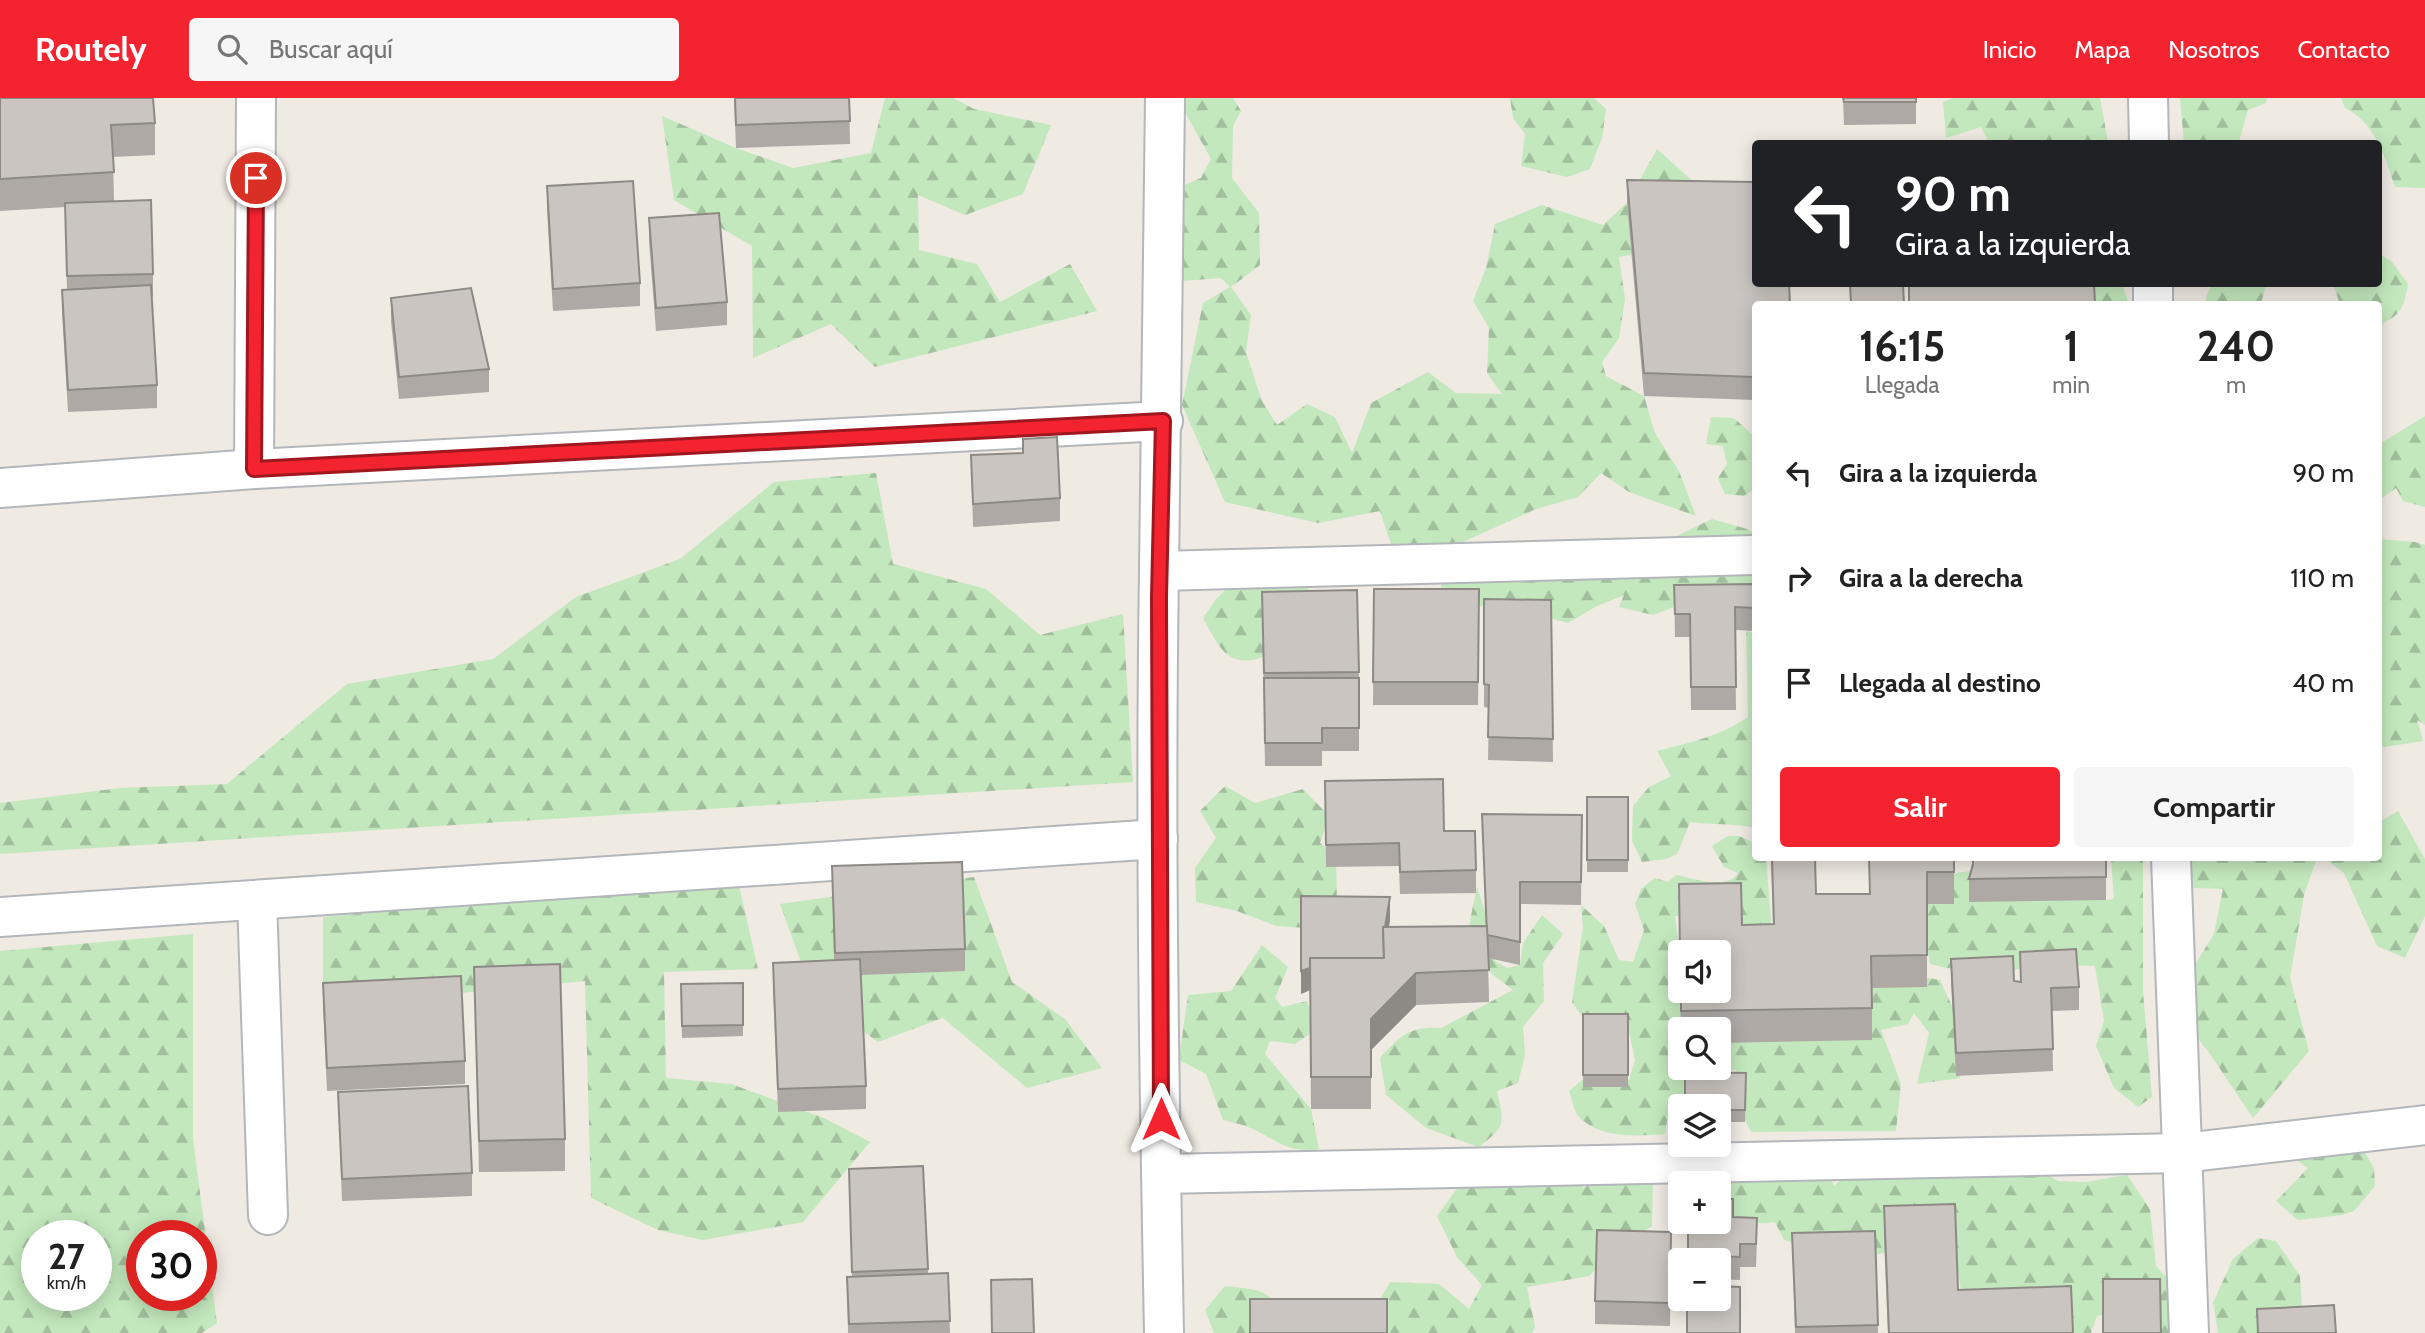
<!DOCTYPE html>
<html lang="es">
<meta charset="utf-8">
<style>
:root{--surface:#fff;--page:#f6f6f6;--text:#222;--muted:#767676;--accent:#f42330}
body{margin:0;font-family:Cabin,sans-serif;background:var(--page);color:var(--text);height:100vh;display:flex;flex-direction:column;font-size:26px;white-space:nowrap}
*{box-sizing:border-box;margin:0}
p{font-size:23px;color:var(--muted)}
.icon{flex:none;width:38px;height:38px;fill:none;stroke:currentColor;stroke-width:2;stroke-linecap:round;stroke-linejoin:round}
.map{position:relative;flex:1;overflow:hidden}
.side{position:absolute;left:1752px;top:203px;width:630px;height:560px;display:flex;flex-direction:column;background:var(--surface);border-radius:7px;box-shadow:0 4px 18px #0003}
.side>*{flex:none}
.banner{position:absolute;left:1752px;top:42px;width:630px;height:147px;border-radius:7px;box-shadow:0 4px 18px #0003;background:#202124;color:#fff;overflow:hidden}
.fabs{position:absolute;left:1668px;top:842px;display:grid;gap:14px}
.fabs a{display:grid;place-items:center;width:63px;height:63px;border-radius:7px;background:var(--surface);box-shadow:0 4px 18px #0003;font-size:35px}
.speed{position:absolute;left:21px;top:1122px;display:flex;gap:14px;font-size:35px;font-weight:700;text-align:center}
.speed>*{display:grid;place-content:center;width:91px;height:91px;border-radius:50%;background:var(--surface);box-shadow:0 4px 18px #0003;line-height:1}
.speed small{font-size:18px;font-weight:400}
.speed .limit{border:10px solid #d22;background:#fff;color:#111}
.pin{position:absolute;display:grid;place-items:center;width:60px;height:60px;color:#fff;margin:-30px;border:4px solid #fff;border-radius:50%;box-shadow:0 2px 7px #0007}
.me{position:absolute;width:77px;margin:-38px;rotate:0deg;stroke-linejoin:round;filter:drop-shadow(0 0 5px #0008)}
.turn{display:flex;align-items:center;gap:24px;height:147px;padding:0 28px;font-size:32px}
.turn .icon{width:91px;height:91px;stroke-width:2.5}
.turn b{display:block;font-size:49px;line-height:60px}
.eta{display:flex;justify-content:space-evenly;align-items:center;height:119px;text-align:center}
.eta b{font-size:42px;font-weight:700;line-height:49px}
.action{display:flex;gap:14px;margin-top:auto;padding:14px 28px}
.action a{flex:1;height:80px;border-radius:7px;background:var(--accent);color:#fff;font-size:28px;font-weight:700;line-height:80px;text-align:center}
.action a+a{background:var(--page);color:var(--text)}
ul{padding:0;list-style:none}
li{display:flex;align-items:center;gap:21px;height:105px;padding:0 28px}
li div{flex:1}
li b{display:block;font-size:26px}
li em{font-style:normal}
header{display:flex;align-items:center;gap:42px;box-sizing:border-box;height:98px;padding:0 35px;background:var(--accent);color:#fff}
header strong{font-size:33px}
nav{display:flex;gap:38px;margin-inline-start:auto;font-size:24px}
.search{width:490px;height:63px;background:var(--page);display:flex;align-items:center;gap:18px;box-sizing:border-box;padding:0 24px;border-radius:7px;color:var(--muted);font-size:26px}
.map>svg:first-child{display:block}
.forest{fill:url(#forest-firs);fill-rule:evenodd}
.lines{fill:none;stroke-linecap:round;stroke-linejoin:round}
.minor-casing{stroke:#b3b7bb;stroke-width:42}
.minor{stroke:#fff;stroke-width:38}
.wall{fill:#aea9a5}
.shaded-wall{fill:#8d8a86}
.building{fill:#cac5c0;stroke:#8d8a86;stroke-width:2}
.route-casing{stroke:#9f171f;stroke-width:18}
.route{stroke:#f42330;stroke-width:12}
</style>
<header>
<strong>Routely</strong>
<div class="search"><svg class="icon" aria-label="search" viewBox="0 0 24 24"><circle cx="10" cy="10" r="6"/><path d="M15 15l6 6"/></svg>Buscar aquí</div>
<nav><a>Inicio</a><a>Mapa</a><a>Nosotros</a><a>Contacto</a></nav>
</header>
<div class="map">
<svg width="2425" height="1235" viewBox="0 0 2425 1235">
<defs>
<pattern id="forest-firs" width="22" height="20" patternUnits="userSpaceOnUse" patternTransform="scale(1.75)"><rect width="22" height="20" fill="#c3e8bd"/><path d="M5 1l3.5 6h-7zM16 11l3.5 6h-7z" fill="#a1bf9d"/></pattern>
</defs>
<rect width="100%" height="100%" fill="#efeae2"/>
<g class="forest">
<polygon points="885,0 953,0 974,11 1051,27 1023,96 965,117 918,97 919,152 977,166 1000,204 1070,166 1097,213 875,269 831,226 753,260 752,148 674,102 662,18 736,50 793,70 871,55"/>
<polygon points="1177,0 1233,0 1241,13 1233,28 1232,80 1259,115 1260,167 1231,189 1251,217 1246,254 1261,301 1277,327 1307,306 1335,319 1352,355 1371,305 1428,274 1456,295 1502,296 1487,275 1489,230 1473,203 1486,170 1495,126 1542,107 1603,127 1627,105 1657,51 1695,85 1668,150 1619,159 1625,201 1619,240 1602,264 1606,278 1644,298 1655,335 1679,373 1696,418 1629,394 1601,375 1578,399 1536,411 1423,462 1393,452 1380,413 1318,425 1225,404 1182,307 1203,205 1230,189 1221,180 1182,183 1182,88 1201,80 1211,61"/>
<polygon points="1510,0 1594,0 1606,11 1602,40 1590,71 1567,79 1521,68 1525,36 1513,20"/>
<polygon points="1954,0 2100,0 2108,44 1989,45 1981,29 1946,40 1943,4"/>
<polygon points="2180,0 2267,0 2266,5 2248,12 2238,46 2184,45"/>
<path d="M2341 0H2425V90L2395 89C2385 60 2376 25 2345 10Z"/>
<path d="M2378 155 2392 164 2408 186C2404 210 2401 217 2378 228V206H2340L2333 186H2378Z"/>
<polygon points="2084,186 2122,186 2129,206 2095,206"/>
<polygon points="2211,186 2266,186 2261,206 2204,206"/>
<polygon points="2425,318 2425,409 2403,403 2396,390 2378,403 2378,347"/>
<polygon points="1711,319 1734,320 1755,339 1755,390 1744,398 1725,396 1718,380 1727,366 1723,348 1706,346"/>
<polygon points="876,375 893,466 986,491 1040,537 1123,516 1133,684 0,756 0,705 120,690 227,686 347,586 493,561 576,499 680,461 774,384"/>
<path d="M1712 421 1747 431 1755 436V499L1674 509 1653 517 1619 509 1624 497 1597 508 1568 525C1543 518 1513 509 1486 508 1466 508 1457 516 1438 505L1446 462 1567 450 1617 439 1635 458Z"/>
<polygon points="2378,441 2415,444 2425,447 2425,627 2417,622 2423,643 2378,650"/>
<path d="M1244 474 1307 488 1316 507 1275 512 1263 559C1227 572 1218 547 1203 520L1216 501Z"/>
<path d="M1746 533 1755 535V730C1734 725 1712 727 1690 724L1677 756 1666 761 1642 764 1632 743 1633 708 1649 689 1671 678 1657 653C1688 645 1721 638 1748 619Z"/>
<polygon points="1225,688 1255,705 1303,691 1329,718 1320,745 1336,759 1337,808 1305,830 1277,828 1237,813 1196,804 1195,770 1216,740 1200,713"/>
<polygon points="2398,713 2425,761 2425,818 2405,860 2377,848 2344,775 2324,760 2378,760 2378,725"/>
<path d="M1728 738H1739L1755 745V760H1766L1774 858 1708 817 1675 818 1679 848 1680 892 1688 931H1680V970H1718L1719 939 1871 890 1921 879 1940 882 1958 921 1960 980 1917 986 1929 935 1914 915 1908 926 1881 932 1901 986 1896 1033 1751 1034 1739 1009 1736 972 1702 975 1668 1017 1665 1036C1637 1038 1601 1041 1579 1019 1574 1014 1572 1000 1569 993L1586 979 1629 982 1635 962 1628 928 1587 926 1572 904 1583 829 1581 807 1604 828 1619 862 1633 864 1644 832 1635 806 1641 791 1655 780 1668 784 1676 777C1693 780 1726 793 1738 775L1724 769 1712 748Z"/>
<polygon points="2111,760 2143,760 2143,894 2152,999 2138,1009 2114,990 2096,948 2104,923 2095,868 2038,866 1999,876 1959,873 1930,866 1925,835 1926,806 1956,775 2009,767 2106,802 2114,801"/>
<polygon points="2171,760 2317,760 2304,797 2290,880 2309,953 2253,1020 2208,953 2170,907 2214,836 2223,791 2167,789"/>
<polygon points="974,779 1012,884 1065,921 1102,970 1027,990 943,920 878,944 813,897 780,806"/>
<polygon points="738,783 758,871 664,874 666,980 731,986 824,1020 870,1044 803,1124 703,1142 658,1132 591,1100 585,883 323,908 323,819"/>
<path d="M1477 789 1492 835 1495 863 1507 870 1520 867 1523 845 1542 817 1563 836 1543 865 1544 903 1523 929 1525 957 1518 985 1497 993C1504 1026 1507 1027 1479 1049L1426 1030 1386 997 1380 960C1400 938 1409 928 1441 930L1513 892 1493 877 1466 842Z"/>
<path d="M193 836V1041L217 1225 202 1235H0V853ZM37 1138H96V1197H37ZM142 1138H201V1197H142Z"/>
<path d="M1262 847 1288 869 1275 900 1282 909 1307 903 1317 931 1295 946 1270 943 1265 956 1311 1011 1319 1051C1282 1056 1276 1039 1245 1028 1238 1025 1230 1024 1223 1022L1206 976 1179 962 1188 897 1231 893Z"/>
<polygon points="2313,1020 2348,1026 2374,1070 2375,1088 2354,1113 2342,1117 2298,1122 2276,1103 2308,1070 2284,1053"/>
<path d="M1879 1046 2011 1055 2058 1083 2086 1084 2127 1077 2150 1111 2156 1168 2193 1209 2202 1235H2141L2135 1211 2097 1218 2091 1235H2069L1962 1199 1956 1161 1930 1139 1880 1156 1808 1150 1784 1142 1775 1124C1750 1128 1739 1123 1719 1110L1717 1085 1721 1066C1765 1092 1779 1081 1824 1067L1834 1088Z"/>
<polygon points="1514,1048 1554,1067 1584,1090 1622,1064 1653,1082 1652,1128 1612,1156 1589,1178 1527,1189 1535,1229 1532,1235 1377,1235 1367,1225 1390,1184 1439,1186 1469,1211 1482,1187 1457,1159 1437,1118 1459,1088 1458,1057"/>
<polygon points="2258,1140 2276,1143 2300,1178 2302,1209 2300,1235 2218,1235 2213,1205 2233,1161"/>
<path d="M1225 1188C1269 1193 1272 1191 1287 1235H1214L1205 1212Z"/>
</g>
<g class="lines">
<defs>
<g id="minor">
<polyline points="2148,0 2149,46"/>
<polyline points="2153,186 2153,206"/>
<polyline points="254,371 256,0"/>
<polyline points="0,390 254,371 1163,323"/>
<polyline points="1159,473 1755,457"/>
<polyline points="2171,760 2189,1235"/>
<polyline points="257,802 268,1117"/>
<polyline points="0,819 1158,741"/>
<polyline points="1161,1076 2183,1055 2425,1027"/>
<path d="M1164 1235C1159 981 1155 726 1159 472 1161 314 1164 157 1165 0"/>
</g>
</defs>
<use href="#minor" class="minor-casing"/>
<use href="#minor" class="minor"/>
</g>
<g class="wall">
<polygon points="0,0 155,25 155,57 113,59 114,103 153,176 153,199 152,199 157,287 157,310 68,314 62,214 62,192 67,191 65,109 0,113"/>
<polygon points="734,0 849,0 850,46 736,50"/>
<polygon points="1843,0 1916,0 1916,26 1844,27"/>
<polygon points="1627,82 1755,206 1755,302 1644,298 1627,105"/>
<polygon points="547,88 640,185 640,208 553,213 547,111"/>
<polygon points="649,120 727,204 727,227 656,233 649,143"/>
<polygon points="391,200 489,271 489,294 399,301 391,223"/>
<polygon points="1023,355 1060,400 1060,423 973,429 971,357"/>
<polygon points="1755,486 1755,533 1735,532 1736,612 1691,612 1690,539 1675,539 1674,487"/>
<polygon points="1374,491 1479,491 1478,607 1373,607"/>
<polygon points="1357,492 1359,580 1359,653 1322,653 1322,668 1265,668 1262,494"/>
<polygon points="1484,501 1551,502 1553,664 1488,662 1489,610 1484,609"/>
<polygon points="1325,683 1444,733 1476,772 1476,795 1400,796 1399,768 1326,769"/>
<rect x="1587" y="699" width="41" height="75"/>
<polygon points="1482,716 1582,717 1581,807 1520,806 1520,867 1488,860 1489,904 1416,907 1371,952 1371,1011 1311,1011 1310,892 1301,896 1390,822 1389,829 1486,828"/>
<polygon points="1771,760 1815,760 1816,796 1869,796 1954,760 1954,806 1927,806 1927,889 1872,890 1872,942 1718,945 1718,931 1681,931 1680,892 1718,892 1680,854 1680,876 1679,786 1742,827 1773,826"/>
<polygon points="2106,760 2106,802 1969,804 1969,781"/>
<polygon points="832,768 965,851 965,873 861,877 866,988 866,1011 778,1014 773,888 773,865 834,862"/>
<polygon points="2020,854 2079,889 2079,912 2052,913 2053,973 1956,978 1951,883 1951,861 2014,883 2021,883"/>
<polygon points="474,869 565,1041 565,1073 479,1074"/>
<polygon points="323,885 465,963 465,986 327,993 323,908"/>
<polygon points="743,885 743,938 682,940 681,886"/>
<rect x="1583" y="916" width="45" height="73"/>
<polygon points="1746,975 1745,1024 1718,1024 1718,1008"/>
<polygon points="338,994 472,1075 472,1098 342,1103"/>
<polygon points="923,1068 928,1175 948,1175 950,1235 848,1235 847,1179 852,1178 849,1071"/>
<polygon points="1884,1108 1958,1192 2073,1235 1888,1235 1884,1140"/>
<polygon points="1733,1119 1757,1143 1756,1169 1740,1169 1740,1182 1718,1181 1718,1162 1688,1162 1688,1124"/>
<polygon points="1875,1133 1878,1235 1795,1235 1792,1135"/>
<polygon points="1671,1134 1670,1228 1595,1226 1595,1203"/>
</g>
<g class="shaded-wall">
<polygon points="1390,799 1390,822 1384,856 1383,836"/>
<polygon points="1310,870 1310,892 1301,896 1301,873"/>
<polygon points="1416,875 1416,907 1371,952 1371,921"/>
</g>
<g class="building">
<polygon points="0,0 153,0 155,25 111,27 114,74 0,81"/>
<polygon points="735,0 849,0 850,23 736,27"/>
<polygon points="1843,0 1916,0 1916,4 1844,4"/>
<polygon points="1627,82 1755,84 1755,186 1789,186 1790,206 1755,206 1755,279 1644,275"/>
<polygon points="633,83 640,185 553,191 547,88"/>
<polygon points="151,102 153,176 67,178 65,105"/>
<polygon points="719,115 727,204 656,210 649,120"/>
<polygon points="1850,186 1903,186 1904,206 1851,206"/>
<polygon points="1950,186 2094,186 2095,206 1909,206 1909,187"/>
<polygon points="151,187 157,287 68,292 62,192"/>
<polygon points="471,190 489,271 399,279 391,200"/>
<polygon points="1057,339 1060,400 973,406 971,357 1023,355 1023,341"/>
<polygon points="1755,486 1755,510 1735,509 1736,589 1691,589 1690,516 1675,516 1674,487"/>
<polygon points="1374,491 1479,491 1478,584 1373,584"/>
<polygon points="1357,492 1359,574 1264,575 1262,494"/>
<polygon points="1484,501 1551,502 1553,641 1488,639 1489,587 1484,586"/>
<polygon points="1264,580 1359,580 1359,630 1322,630 1322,645 1265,645"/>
<polygon points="1443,681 1444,733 1475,733 1476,772 1400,774 1399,745 1326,747 1325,683"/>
<rect x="1587" y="699" width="41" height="63"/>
<polygon points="1482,716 1582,717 1581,784 1520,784 1520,844 1487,837"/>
<polygon points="1772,760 1815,760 1816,796 1870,796 1869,760 1954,760 1954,774 1927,774 1927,857 1871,858 1872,910 1681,913 1681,892 1718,892 1718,854 1680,854 1679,786 1741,785 1742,827 1774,826"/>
<polygon points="1973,760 2106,760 2106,779 1969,781 1973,766"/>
<polygon points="962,764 965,851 835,855 832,768"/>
<polygon points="1301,798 1390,799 1385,829 1383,829 1384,860 1310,860 1310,870 1301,873"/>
<polygon points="1487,828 1489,872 1416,875 1371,921 1371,979 1311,979 1310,860 1384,860 1383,829"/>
<polygon points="2076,851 2079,889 2051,890 2053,951 1956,955 1951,861 2013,858 2014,883 2021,884 2020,854"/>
<polygon points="860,861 866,988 778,991 773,865"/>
<polygon points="560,866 565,1041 479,1043 474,869"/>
<polygon points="461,878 465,963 327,970 323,885"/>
<polygon points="743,885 743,927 682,928 681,886"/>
<rect x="1583" y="916" width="45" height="61"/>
<polygon points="1685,974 1746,975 1745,1012 1718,1012 1718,1008 1685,1008"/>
<polygon points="468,988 472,1075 342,1081 338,994"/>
<polygon points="923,1068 928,1171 852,1174 849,1071"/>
<polygon points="1718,1101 1733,1101 1733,1119 1757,1120 1756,1146 1740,1146 1740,1159 1688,1157 1688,1124 1718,1124"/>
<polygon points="1955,1106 1958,1192 2071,1188 2073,1235 1889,1235 1884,1108"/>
<polygon points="1597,1132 1671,1134 1670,1205 1595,1203"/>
<polygon points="1875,1133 1878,1227 1796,1229 1792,1135"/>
<polygon points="948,1175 950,1223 849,1226 847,1179"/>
<polygon points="1032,1181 1034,1235 992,1235 991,1182"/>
<polygon points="2103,1181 2160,1181 2161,1235 2103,1235"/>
<polygon points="1718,1188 1740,1189 1740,1235 1687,1235 1687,1200 1718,1200"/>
<rect x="1250" y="1201" width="137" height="34"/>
<polygon points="2334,1207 2336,1235 2258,1235 2257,1211"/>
</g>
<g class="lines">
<defs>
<polyline id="route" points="256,80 254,371 1163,323 1159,499 1161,1021"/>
</defs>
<use href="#route" class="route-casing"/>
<use href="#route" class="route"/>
</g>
</svg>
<div class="fabs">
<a><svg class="icon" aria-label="sound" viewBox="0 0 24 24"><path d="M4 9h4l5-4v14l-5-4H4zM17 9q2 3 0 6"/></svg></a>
<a><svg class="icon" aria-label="search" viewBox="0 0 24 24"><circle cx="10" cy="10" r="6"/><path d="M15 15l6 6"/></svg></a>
<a><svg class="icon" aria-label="layers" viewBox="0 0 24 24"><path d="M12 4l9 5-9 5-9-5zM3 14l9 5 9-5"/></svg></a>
<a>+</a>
<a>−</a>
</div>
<div class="speed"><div>27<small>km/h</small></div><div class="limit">30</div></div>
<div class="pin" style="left:256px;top:80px;background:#d93025"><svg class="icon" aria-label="arrive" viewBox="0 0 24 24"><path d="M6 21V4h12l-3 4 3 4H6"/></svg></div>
<svg class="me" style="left:1161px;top:1021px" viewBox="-20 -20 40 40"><path d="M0-17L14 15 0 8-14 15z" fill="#f42330" stroke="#fff" stroke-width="4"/></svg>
<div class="banner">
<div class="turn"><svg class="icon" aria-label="left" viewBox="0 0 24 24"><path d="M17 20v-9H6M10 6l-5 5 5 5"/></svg><div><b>90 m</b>Gira a la izquierda</div></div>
</div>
<section class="side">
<div class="eta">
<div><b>16:15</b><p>Llegada</p></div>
<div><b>1</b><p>min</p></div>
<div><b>240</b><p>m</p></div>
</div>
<ul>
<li><svg class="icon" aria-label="left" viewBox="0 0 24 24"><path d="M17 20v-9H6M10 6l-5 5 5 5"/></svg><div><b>Gira a la izquierda</b></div><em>90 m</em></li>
<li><svg class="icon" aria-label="right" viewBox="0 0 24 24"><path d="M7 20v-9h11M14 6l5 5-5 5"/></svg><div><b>Gira a la derecha</b></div><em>110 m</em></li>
<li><svg class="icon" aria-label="arrive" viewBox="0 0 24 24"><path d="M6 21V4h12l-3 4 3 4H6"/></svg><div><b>Llegada al destino</b></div><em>40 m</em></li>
</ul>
<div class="action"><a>Salir</a><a>Compartir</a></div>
</section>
</div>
